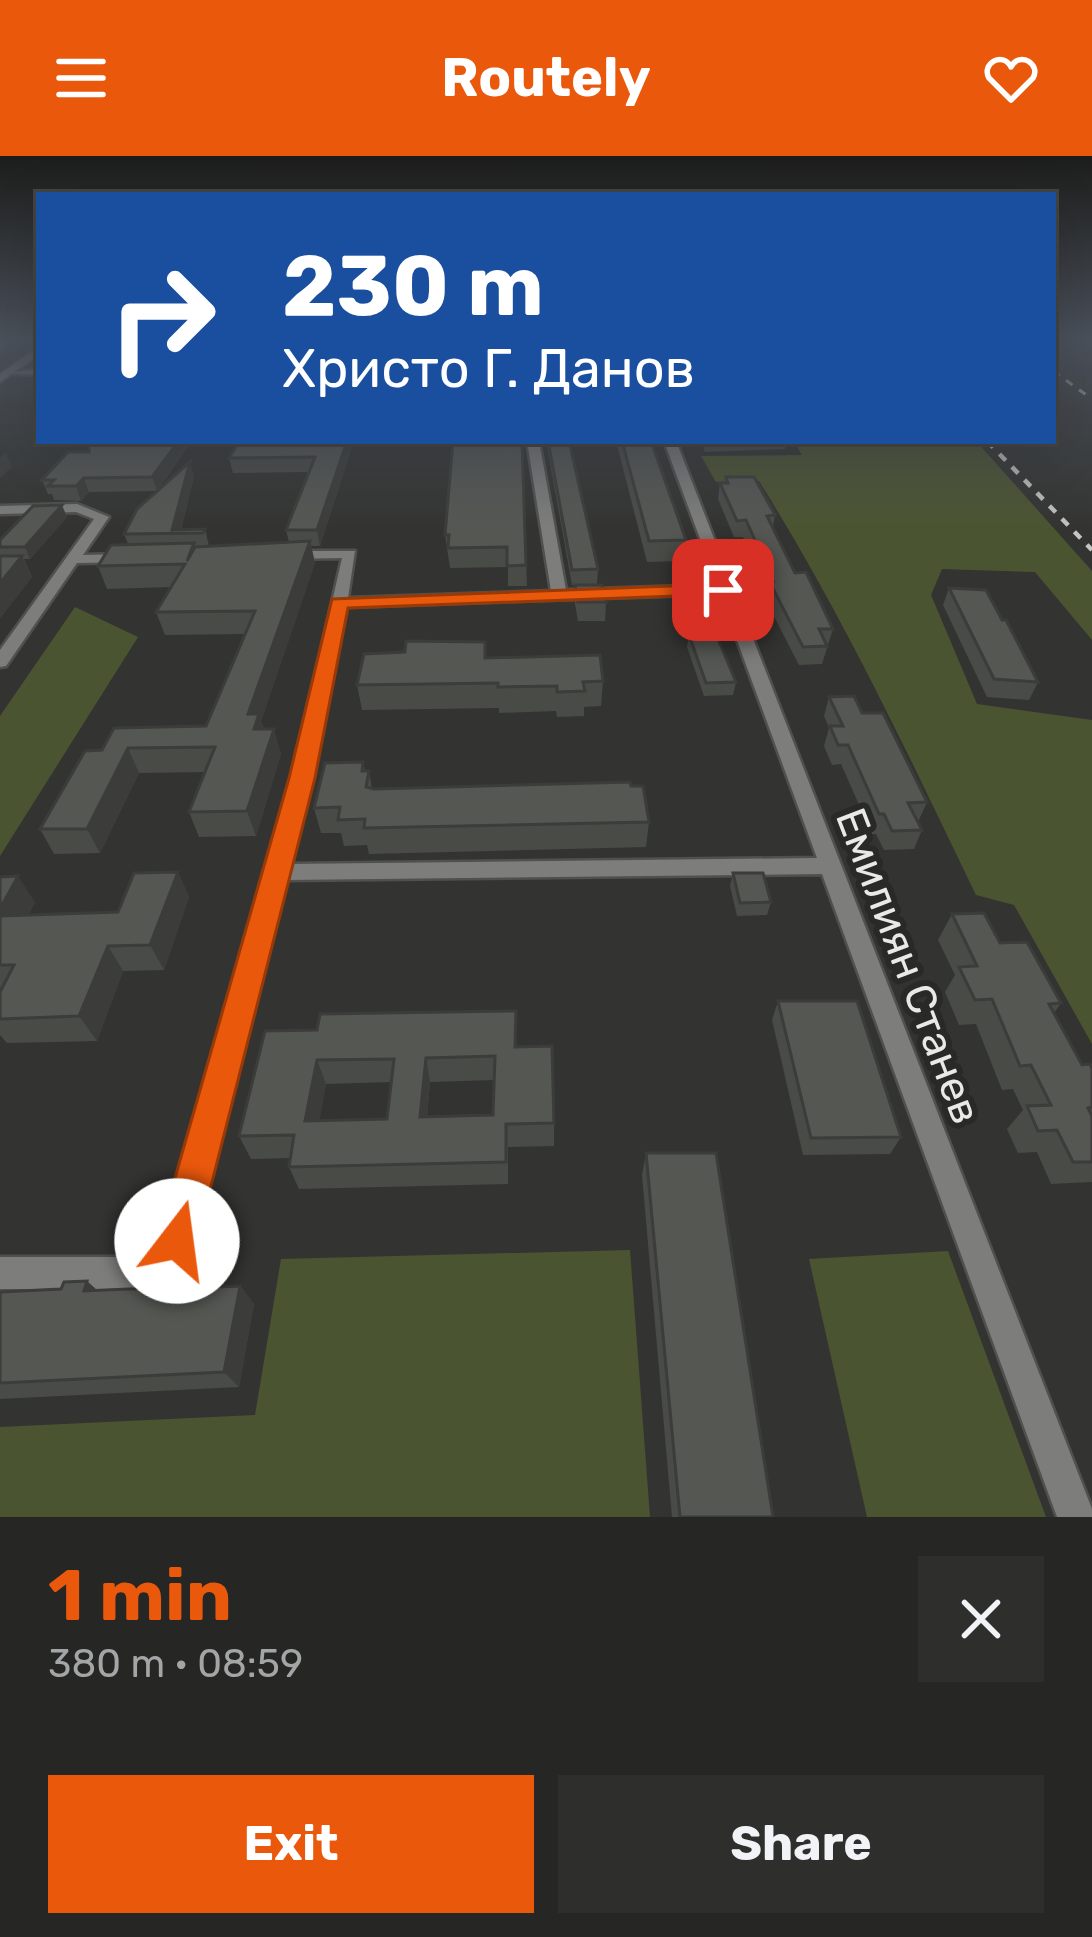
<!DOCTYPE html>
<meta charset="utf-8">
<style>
:root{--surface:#262725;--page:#2e2f2d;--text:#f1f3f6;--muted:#a4a5a7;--line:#424442;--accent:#ea580c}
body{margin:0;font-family:Rubik,sans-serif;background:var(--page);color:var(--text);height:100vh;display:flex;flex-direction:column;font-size:45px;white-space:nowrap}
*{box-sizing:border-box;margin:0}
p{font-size:39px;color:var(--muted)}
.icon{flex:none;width:66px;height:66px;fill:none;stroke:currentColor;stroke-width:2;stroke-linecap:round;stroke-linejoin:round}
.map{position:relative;height:1361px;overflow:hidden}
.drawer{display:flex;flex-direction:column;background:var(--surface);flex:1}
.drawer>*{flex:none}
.top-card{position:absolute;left:36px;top:36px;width:1020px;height:252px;border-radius:0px;box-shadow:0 12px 48px #0002,0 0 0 3px var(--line);background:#1a4fa0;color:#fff;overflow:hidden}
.pin{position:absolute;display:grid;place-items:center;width:102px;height:102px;color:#fff;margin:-51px;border-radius:24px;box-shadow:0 6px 18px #0006}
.me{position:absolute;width:132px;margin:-66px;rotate:15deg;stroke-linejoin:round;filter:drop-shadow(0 0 9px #0008)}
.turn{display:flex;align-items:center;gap:42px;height:252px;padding:0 48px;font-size:54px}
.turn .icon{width:156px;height:156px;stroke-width:2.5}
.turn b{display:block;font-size:84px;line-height:102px}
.round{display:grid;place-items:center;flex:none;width:126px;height:126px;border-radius:0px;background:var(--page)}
.head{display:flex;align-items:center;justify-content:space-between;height:204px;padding:0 48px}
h1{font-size:72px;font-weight:700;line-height:90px;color:var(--accent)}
.primary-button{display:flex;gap:24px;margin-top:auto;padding:24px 48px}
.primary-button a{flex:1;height:138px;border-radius:0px;background:var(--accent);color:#fff;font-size:48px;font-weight:700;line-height:138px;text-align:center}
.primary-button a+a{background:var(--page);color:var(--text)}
header{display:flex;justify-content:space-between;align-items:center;height:156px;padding:0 48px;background:var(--accent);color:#fff;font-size:54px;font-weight:700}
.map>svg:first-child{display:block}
.green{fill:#4b5431}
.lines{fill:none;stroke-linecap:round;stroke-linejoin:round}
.minor-casing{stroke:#50514e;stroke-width:5}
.tertiary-casing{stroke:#50514e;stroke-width:4}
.minor{fill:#7d7e7c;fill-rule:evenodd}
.tertiary{fill:#7d7e7c;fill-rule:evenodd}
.rail-far1{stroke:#c5c5c3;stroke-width:3;stroke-dasharray:8 8;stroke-linecap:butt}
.rail{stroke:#c5c5c3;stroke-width:4.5;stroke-dasharray:9 9;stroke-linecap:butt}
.wall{fill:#494b47;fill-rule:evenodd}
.shaded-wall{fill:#3c3d3a}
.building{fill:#555753;stroke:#3c3d3a;stroke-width:3;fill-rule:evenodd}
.route{fill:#ea580c;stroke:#983908;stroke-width:3}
.labels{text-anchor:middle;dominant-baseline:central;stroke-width:12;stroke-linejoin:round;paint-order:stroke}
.street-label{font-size:42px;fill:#e9e9e7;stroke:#292a27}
</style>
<header><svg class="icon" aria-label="menu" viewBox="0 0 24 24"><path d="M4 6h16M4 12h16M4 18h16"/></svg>Routely<svg class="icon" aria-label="heart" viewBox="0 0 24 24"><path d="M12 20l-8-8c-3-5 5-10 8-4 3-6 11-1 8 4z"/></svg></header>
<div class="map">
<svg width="1092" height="1361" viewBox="0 0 1092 1361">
<rect width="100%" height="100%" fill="#333431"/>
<g class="green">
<path d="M794 285H976L1092 415V484L1035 416 942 413 931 439 977 548 1092 564V888L1014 749 976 739C908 598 842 457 759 325L716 326 701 300 802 299Z"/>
<polygon points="75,451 138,481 0,700 0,560"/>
<polygon points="630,1094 650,1361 0,1361 0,1271 255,1259 281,1103"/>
<polygon points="948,1095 1046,1361 867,1361 809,1103"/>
</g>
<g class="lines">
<defs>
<g id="minor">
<polygon points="12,184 0,192 0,185"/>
<polygon points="39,213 39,219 3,217"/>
<path d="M527 285H539L566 434 717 429 664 285H676L1092 1353V1361H1057L822 718 286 724 197 1068 177 1118 148 1133H0V1101H145L155 1096 167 1067 292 622 342 402 286 403 279 399 286 395H355L348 442 551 435ZM720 438 817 702 290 708 312 622 346 451Z"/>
<polygon points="77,348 109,361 83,399 129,398 136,402 129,406 77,407 6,510 0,511 0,494 94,363 76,356 0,358 0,350"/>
</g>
<polygon id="tertiary" points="39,191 39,199 0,226 0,218"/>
</defs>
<use href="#minor" class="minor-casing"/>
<use href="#tertiary" class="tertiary-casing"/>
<use href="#minor" class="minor"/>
<use href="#tertiary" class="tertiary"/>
<polyline class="rail-far1" points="1053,215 1092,243"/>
<polyline class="rail" points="987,285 1092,394"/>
</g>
<g class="wall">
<polygon points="192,285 157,335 89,336 81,345 54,344 52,338 48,338 42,324 89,296"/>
<polygon points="227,285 354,285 320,390 311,390 315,407 261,565 264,573 281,598 256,680 199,681 189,656 205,616 139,617 100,697 54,698 40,673 102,594 206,570 245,478 165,479 156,456 171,431 107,433 98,410 128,388 124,378 194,320 181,374 205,373 209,390 289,386 286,374 309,316 233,317 229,302 238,286"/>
<polygon points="522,285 527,430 508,430 508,411 450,412 445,379"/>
<polygon points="546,285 569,285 598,413 597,428 572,429"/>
<polygon points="616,285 651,285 686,384 683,405 647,406"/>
<polygon points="701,285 786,285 785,293 705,296"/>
<polygon points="726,321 775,359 773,371 795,417 833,473 822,508 799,509 765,443 767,436 743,381 734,381 718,343 720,327 725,327"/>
<polygon points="67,361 30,403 24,403 32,421 0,462 0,384"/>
<polygon points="575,429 606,446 605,465 578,465 575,448"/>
<polygon points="949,432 1002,464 1038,526 1029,544 987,541 943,449"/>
<polygon points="689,479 736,526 733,539 704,540 687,491"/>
<polygon points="405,496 486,502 603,525 601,550 584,551 584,560 557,561 556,555 499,557 499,552 362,554 357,529"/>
<polygon points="829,541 862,557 927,646 918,666 922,674 914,693 884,694 876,678 872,678 841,608 832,609 824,590 829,572 824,560"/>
<polygon points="363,606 365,615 369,615 372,633 649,666 646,691 369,698 367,689 344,690 341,677 321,677 314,652"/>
<polygon points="178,716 189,741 164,814 123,815 97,885 7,887 0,879 0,721 35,746 28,759 118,756"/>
<polygon points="733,717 771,746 767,759 737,760 730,730"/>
<polygon points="952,758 1000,787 1061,847 1054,857 1082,909 1092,912 1092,1026 1051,1028 1037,996 1018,997 1007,973 1023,954 1013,933 1002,934 976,868 959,869 945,836 955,819 938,784"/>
<polygon points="778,845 901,981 890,998 803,999 772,864"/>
<path d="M265 875 517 891 554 967V990L508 991V1028L299 1033 289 1011 290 1002 251 1003 239 980ZM494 924 493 959 427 961 430 926ZM392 926 387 963 319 965 326 928Z"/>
<polygon points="646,997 773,1361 672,1361 642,1019"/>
<polygon points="196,1120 206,1132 240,1130 254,1148 239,1231 0,1243 0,1136 173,1131"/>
</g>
<g class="shaded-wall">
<polygon points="179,285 192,285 157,335 152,321"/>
<polygon points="347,285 354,285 320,390 317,374"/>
<polygon points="6,297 12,311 0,322 0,302"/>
<polygon points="190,306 194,320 180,377 172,374"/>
<polygon points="84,322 89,336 81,345 76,330"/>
<polygon points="62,349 67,361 30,403 25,391"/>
<polygon points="310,385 315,407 261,565 266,583 262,598 248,558"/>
<polygon points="22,400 32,421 0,462 0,427"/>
<polygon points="274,573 281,598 256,680 247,655"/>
<polygon points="128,592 139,617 100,697 87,673"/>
<polygon points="178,716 189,741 164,814 150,789"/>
<polygon points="18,720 35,746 15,785 0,765 0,753"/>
<polygon points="108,790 123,815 97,885 79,860"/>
<polygon points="426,902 430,926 425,984 420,961"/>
<polygon points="317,904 326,928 315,988 305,965"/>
<polygon points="196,1120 212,1139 194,1132"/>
<polygon points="87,1125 108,1144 84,1135"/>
<polygon points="240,1130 254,1148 239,1231 224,1216"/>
</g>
<g class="building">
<polygon points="89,285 179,285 152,321 84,322 76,330 48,330 54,324 42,324 68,296 89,296"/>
<polygon points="239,285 347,285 317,374 286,374 315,301 229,302"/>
<polygon points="453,285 522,285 526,409 507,410 507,391 448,392 449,379 445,379"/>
<polygon points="548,285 569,285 598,413 572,414"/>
<polygon points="622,285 651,285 686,384 649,385"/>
<polygon points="190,306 172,374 205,373 203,377 124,378 137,353"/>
<polygon points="726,321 754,321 775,359 767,360 795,417 806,416 833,473 819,473 827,490 803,491 769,425 773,425 746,364 737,365 720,327 728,327"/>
<polygon points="62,349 25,391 0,391 0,384 33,350"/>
<polygon points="310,385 248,558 259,558 254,573 274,573 247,655 189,656 215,591 128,592 87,673 40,673 85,595 102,594 114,572 206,570 255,455 156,456 185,408 98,410 111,389 194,387 187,405 195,391"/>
<polygon points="0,400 22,400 0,427"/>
<polygon points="575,429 602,429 606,446 578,446"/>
<polygon points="949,432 986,434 1002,464 1006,464 1038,526 994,523"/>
<polygon points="716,478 736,526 706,527 689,479"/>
<polygon points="406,485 485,486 485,502 600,499 603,525 583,526 585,535 557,536 557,530 498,531 498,527 357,529 364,498 405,496"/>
<polygon points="854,540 862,557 883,557 927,646 908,647 922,674 892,675 884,658 879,658 848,589 838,589 830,570 843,570 829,541"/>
<polygon points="363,606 362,615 369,615 366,631 374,633 630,626 631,630 643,630 649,666 364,672 365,663 338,664 340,651 314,652 325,607"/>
<polygon points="178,716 150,789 108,790 79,860 0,863 0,836 14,809 0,809 0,760 118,756 134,717"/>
<polygon points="733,717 763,717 771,746 740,747"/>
<polygon points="18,720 0,753 0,721"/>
<polygon points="984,757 1000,787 1027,786 1061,847 1049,848 1082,909 1090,908 1092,912 1092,951 1088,952 1092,960 1092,1006 1073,1006 1057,974 1038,975 1027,950 1051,949 1031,909 1020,910 992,843 975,844 959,811 977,810 952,758"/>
<polygon points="778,845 857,845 901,981 811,982"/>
<path d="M516 855 515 891 552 890 554 967 506 968V1006L289 1011 294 979 239 980 265 875 317 874 320 858ZM495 900 493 959 420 961 426 902ZM394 903 387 963 305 965 317 904Z"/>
<polygon points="646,997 716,997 773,1361 680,1361"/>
<polygon points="196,1120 194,1132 240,1130 224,1216 0,1227 0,1136 61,1133 64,1126 87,1125 84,1135 173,1131 176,1121"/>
</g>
<linearGradient id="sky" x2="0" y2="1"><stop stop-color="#1c1d1b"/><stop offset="0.49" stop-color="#4a505a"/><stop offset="1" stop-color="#4a505a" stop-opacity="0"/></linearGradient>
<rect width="1092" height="374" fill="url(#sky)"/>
<polygon class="route" points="723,428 730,429 730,438 348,452 315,622 197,1085 192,1099 177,1105 163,1099 157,1085 289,622 332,443"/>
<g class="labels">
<g class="street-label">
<text transform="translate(908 810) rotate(69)">Емилиян Станев</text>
</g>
</g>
</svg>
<div class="pin" style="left:723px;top:434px;background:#d93025"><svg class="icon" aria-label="arrive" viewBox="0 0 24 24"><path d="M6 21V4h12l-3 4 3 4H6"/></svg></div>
<svg class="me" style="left:177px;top:1085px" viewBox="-20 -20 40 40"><circle r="19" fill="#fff"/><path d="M0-13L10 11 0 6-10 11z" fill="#ea580c"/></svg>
<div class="top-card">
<div class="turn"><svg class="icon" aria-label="right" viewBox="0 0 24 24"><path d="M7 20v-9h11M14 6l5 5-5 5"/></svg><div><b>230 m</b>Христо Г. Данов</div></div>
</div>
</div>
<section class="drawer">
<div class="head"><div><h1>1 min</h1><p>380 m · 08:59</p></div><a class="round"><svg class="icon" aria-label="close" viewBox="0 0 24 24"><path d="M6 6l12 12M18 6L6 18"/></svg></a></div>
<div class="primary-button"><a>Exit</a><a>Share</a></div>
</section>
